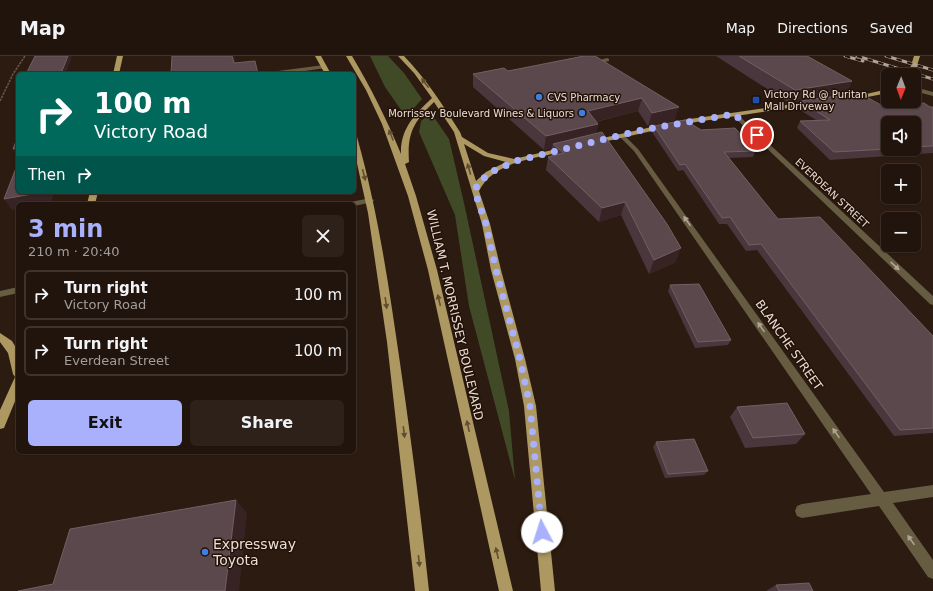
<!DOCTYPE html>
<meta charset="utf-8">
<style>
:root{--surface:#21140c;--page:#2d211a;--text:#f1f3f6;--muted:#a29e9d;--line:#3e332d;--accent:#a9b0fc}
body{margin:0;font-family:"DejaVu Sans",sans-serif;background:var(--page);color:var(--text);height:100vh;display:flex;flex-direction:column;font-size:15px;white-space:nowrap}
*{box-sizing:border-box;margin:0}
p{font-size:13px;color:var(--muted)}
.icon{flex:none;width:22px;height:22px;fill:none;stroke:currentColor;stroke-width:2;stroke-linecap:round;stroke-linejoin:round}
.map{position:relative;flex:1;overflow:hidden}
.sheet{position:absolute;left:16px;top:146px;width:340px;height:252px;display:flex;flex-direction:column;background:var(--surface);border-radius:6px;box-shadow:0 1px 3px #0004,0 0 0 1px var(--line)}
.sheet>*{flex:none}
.guide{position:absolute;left:16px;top:16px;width:340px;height:122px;border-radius:6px;box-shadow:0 1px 3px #0004,0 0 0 1px var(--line);background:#00695c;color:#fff;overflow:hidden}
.needle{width:26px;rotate:181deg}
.fabs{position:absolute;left:881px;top:12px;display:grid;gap:8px}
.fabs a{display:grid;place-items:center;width:40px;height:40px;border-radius:6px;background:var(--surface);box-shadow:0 1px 3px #0004,0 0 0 1px var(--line);font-size:20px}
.pin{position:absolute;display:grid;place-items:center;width:34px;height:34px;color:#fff;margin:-17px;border:2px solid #fff;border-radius:50%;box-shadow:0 1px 4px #0007}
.me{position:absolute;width:44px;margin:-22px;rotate:355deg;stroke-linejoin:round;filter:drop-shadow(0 0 3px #0008)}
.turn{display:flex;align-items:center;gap:14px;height:84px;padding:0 12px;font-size:18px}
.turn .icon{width:52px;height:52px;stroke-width:2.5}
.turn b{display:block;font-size:28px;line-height:34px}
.then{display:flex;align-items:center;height:38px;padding:0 12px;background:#0003;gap:8px;font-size:15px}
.round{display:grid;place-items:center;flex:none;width:42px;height:42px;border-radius:6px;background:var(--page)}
.overview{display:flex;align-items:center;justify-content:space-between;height:68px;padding:0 12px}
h1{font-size:24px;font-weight:700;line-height:30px;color:var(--accent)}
.button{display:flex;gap:8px;margin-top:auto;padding:8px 12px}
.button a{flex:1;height:46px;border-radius:6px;background:var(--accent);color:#111;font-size:16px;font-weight:700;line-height:46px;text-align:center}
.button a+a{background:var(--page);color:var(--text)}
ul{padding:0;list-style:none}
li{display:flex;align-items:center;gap:12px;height:50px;margin:0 8px 6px;padding:0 4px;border:2px solid var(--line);border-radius:6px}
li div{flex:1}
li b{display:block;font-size:15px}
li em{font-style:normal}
header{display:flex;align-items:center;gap:24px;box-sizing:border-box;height:56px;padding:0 20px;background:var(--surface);border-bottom:1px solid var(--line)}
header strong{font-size:19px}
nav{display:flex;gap:22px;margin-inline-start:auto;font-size:14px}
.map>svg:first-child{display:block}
.green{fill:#414a27}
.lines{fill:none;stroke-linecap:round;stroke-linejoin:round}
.path{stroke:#67584e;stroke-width:1.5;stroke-dasharray:2.5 1;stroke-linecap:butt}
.minor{fill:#665c42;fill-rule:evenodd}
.major{fill:#ad9862;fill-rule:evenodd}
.rail-casing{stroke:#b0a29a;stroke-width:3}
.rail{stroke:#221207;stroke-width:2;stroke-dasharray:5.5;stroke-linecap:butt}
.wall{fill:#4a363d;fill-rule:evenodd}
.shaded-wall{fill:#372324}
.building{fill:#5b484d;stroke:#725f63}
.oneway{fill:#614e30}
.oneway2{fill:#afa494}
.route{stroke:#a9b0fc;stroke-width:7;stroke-dasharray:0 12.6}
.shop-dot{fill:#3f7fe0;stroke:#221207;stroke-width:1.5}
.transit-dot{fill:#1a4fb4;stroke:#221207;stroke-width:1.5}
.labels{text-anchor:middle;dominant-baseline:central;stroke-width:3;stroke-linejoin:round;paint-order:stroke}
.far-poi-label{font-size:10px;fill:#eaded7;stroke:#221207;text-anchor:start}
.far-street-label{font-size:10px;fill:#eaded7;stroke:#221207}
.street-label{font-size:12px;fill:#eaded7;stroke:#221207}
.near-poi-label{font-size:14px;fill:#eaded7;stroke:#221207;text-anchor:start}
</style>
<header>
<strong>Map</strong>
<nav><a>Map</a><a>Directions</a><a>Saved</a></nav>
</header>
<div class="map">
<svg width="933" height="535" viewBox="0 0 933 535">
<rect width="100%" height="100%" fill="#2c1b10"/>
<g class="green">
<polygon points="370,0 388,0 404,17 422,43 406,61 385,31"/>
<polygon points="431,57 449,83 464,147 509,355 515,424 469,250 455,159 419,76 421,65"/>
</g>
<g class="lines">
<polyline class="path" points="0,45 13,18 25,0"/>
<g class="minor">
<polygon points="607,2 609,3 609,5 589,10 586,8"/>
<polygon points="324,9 327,11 326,12 283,18 275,17 278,15"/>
<polygon points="914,31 933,36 933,40 914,35"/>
<polygon points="732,57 736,57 933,240 933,249 930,248 732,59"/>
<polygon points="619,78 623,78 638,93 884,436 933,429 933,441 893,447 933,504 933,523 928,521 879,450 802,462 797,460 795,455 797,450 802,448 871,438 634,95 619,80"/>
<polygon points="370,142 374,144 373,146 354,150 354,148 350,148 351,146"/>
<polygon points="18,231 18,237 0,241 0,235"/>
</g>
<g class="major">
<polygon points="117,0 123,0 119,18 113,18"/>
<polygon points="315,0 321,0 331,18 325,18"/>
<path d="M346 0H352C371 32 387 64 401 98 400 73 415 58 432 42L414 17 398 0H404C426 23 443 49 460 76L462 81 488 97 514 103 565 91 568 93C563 97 554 97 548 99 523 104 491 110 479 135L490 168 501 214 525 303 536 350 555 535H541L524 350 515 303 491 214 482 168 454 76 434 46C414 66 407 76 409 106L405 108 416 140 437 214 513 535H499L428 214 408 140 382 68 366 34ZM464 88 484 100 506 106 486 116 476 125Z"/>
<polygon points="914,0 920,0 914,19 908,19"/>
<polygon points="888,33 888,37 852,44 849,42"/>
<polygon points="813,45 816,47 815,48 683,68 594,88 591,86 594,84 683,64"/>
<path d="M354 79 357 81C378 155 389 231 400 307 411 383 421 459 429 535H415L387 286 368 157 354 94Z"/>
<polygon points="90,136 98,136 95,148 87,148"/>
<polygon points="0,277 12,285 18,295 18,338 4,372 0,373 0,354 15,321 13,318 8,297 0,286"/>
</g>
<defs>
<g id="rail">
<polyline points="845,0 863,5"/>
<polyline points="857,0 933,23"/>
<polyline points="886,0 933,14"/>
</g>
</defs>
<use href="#rail" class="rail-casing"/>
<use href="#rail" class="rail"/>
</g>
<g class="wall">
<polygon points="584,0 675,64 648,70 638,55 596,66 598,68 596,77 676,206 649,218 621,159 599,166 546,114 548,101 551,100 552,92 544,94 473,31 473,18 508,15"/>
<polygon points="716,0 807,0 852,25 846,38 789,47"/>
<path d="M801 45 933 51V97L830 104 797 72 800 65 816 64 797 52ZM914 67V93H888Z"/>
<polygon points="654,70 701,74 755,95 753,101 729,102 778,163 933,280 933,377 894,380 757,194 746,195 727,168 719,168 683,114 678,115 652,76"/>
<polygon points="670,229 731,284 728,289 695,292 668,235"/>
<polygon points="737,351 805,378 796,388 745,392 730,361"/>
<polygon points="656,386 708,415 704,419 665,422 653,391"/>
<polygon points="776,529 813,535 766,535"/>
</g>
<g class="shaded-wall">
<polygon points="68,0 72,0 66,18 39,18"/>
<polygon points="232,0 234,0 235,4 238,18 234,7"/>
<polygon points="852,25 846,38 789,47 795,34"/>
<polygon points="642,42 638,55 586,68 588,55"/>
<polygon points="679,51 675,64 648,70 652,57"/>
<polygon points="598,68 595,82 553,88 552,92 544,94 546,80"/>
<polygon points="18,92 18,101 13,93"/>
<polygon points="43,136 54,136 51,147 44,148 18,148 18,153 12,154 4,143"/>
<polygon points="625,146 621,159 599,166 602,152"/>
<polygon points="681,192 676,206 649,218 654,204"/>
<polygon points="236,444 247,457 239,535 225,535"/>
</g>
<g class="building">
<polygon points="35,0 68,0 62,15 39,18 26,18"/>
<polygon points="172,0 232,0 234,7 255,5 258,18 171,18"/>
<polygon points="584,0 595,0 679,51 652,57 642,42 588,55 598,68 546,80 473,18 504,12 508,15"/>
<polygon points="739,0 807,0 852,25 795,34"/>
<polygon points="859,37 881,49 924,47 930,51 933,51 933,90 914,91 914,67 888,67 888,93 834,96 800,65 830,64 801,45"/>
<polygon points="685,64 701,74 735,72 755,95 724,96 778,163 820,161 933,280 933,372 900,374 761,188 749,189 730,161 722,162 685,108 680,109 654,70"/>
<polygon points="602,76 667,168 681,192 654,204 625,146 602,152 548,101 564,97 553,88"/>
<polygon points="18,80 18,92 13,93"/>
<polygon points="18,107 18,136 43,136 4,143"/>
<polygon points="699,228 731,284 698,286 670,229"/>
<polygon points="787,347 805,378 753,382 737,351"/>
<polygon points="694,383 708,415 668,418 656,386"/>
<polygon points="236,444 225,535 18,535 53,528 70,473"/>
<polygon points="809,527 813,535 779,535 776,529"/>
</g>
<defs><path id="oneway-solid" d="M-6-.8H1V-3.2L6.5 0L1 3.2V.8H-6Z"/></defs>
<g class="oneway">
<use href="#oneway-solid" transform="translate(425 27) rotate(-127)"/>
<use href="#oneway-solid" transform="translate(391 79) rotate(-112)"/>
<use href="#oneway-solid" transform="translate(469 113) rotate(-106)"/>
<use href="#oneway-solid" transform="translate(364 119) rotate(76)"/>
<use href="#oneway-solid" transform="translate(439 244) rotate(-103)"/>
<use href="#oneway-solid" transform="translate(386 247) rotate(82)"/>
<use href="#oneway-solid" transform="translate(468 370) rotate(-103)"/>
<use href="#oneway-solid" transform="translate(404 376) rotate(83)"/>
<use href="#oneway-solid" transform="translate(497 497) rotate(-103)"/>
<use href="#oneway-solid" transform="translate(419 505) rotate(84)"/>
</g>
<g class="oneway2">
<use href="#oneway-solid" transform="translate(687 165) rotate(-125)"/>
<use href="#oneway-solid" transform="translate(895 210) rotate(43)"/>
<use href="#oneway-solid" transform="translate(761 271) rotate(-125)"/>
<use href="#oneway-solid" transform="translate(836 377) rotate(-125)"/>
<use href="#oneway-solid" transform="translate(911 484) rotate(-125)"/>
</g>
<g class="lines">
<polyline class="route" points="542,476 530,350 520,303 496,214 486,168 475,136 477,129 489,117 516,105 642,74 734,58 757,79"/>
</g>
<g class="shop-dot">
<circle cx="539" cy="41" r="4"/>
<circle cx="582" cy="57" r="4"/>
<circle cx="205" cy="496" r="4"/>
</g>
<rect class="transit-dot" x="752" y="40" width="8" height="8" rx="2"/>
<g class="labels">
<g class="far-poi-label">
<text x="764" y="38">Victory Rd @ Puritan<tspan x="764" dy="12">Mall Driveway</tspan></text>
<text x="547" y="41">CVS Pharmacy</text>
<text x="574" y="57" text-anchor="end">Morrissey Boulevard Wines &amp; Liquors</text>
</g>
<g class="far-street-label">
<text transform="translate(832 137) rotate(43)">EVERDEAN STREET</text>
</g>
<g class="street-label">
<text transform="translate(455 259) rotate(77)">WILLIAM T. MORRISSEY BOULEVARD</text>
<text transform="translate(789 289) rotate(55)">BLANCHE STREET</text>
</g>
<g class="near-poi-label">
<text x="213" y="488">Expressway<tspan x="213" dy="16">Toyota</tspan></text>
</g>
</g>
</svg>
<div class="fabs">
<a><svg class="needle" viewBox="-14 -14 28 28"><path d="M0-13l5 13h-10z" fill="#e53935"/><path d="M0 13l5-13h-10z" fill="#a29e9d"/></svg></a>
<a><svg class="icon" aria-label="sound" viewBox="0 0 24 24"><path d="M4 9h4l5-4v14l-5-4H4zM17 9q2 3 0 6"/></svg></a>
<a>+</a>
<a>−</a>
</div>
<div class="pin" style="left:757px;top:79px;background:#d93025"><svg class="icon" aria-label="arrive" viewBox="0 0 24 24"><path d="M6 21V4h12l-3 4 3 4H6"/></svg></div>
<svg class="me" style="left:542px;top:476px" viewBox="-20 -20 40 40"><circle r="19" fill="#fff"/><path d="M0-13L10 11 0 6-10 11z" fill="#a9b0fc"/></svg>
<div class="guide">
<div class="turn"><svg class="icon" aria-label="right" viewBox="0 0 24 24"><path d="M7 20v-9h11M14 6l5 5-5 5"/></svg><div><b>100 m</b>Victory Road</div></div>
<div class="then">Then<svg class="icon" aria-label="right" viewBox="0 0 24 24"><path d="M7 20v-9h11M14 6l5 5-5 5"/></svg></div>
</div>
<section class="sheet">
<div class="overview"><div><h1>3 min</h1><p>210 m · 20:40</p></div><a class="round"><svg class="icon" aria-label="close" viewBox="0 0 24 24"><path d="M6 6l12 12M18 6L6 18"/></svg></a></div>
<ul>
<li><svg class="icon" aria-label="right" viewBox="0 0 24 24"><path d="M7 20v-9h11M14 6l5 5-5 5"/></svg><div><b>Turn right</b><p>Victory Road</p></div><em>100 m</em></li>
<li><svg class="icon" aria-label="right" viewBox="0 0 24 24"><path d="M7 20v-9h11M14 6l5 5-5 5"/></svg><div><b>Turn right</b><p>Everdean Street</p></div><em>100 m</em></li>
</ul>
<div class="button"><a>Exit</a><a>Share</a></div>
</section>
</div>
